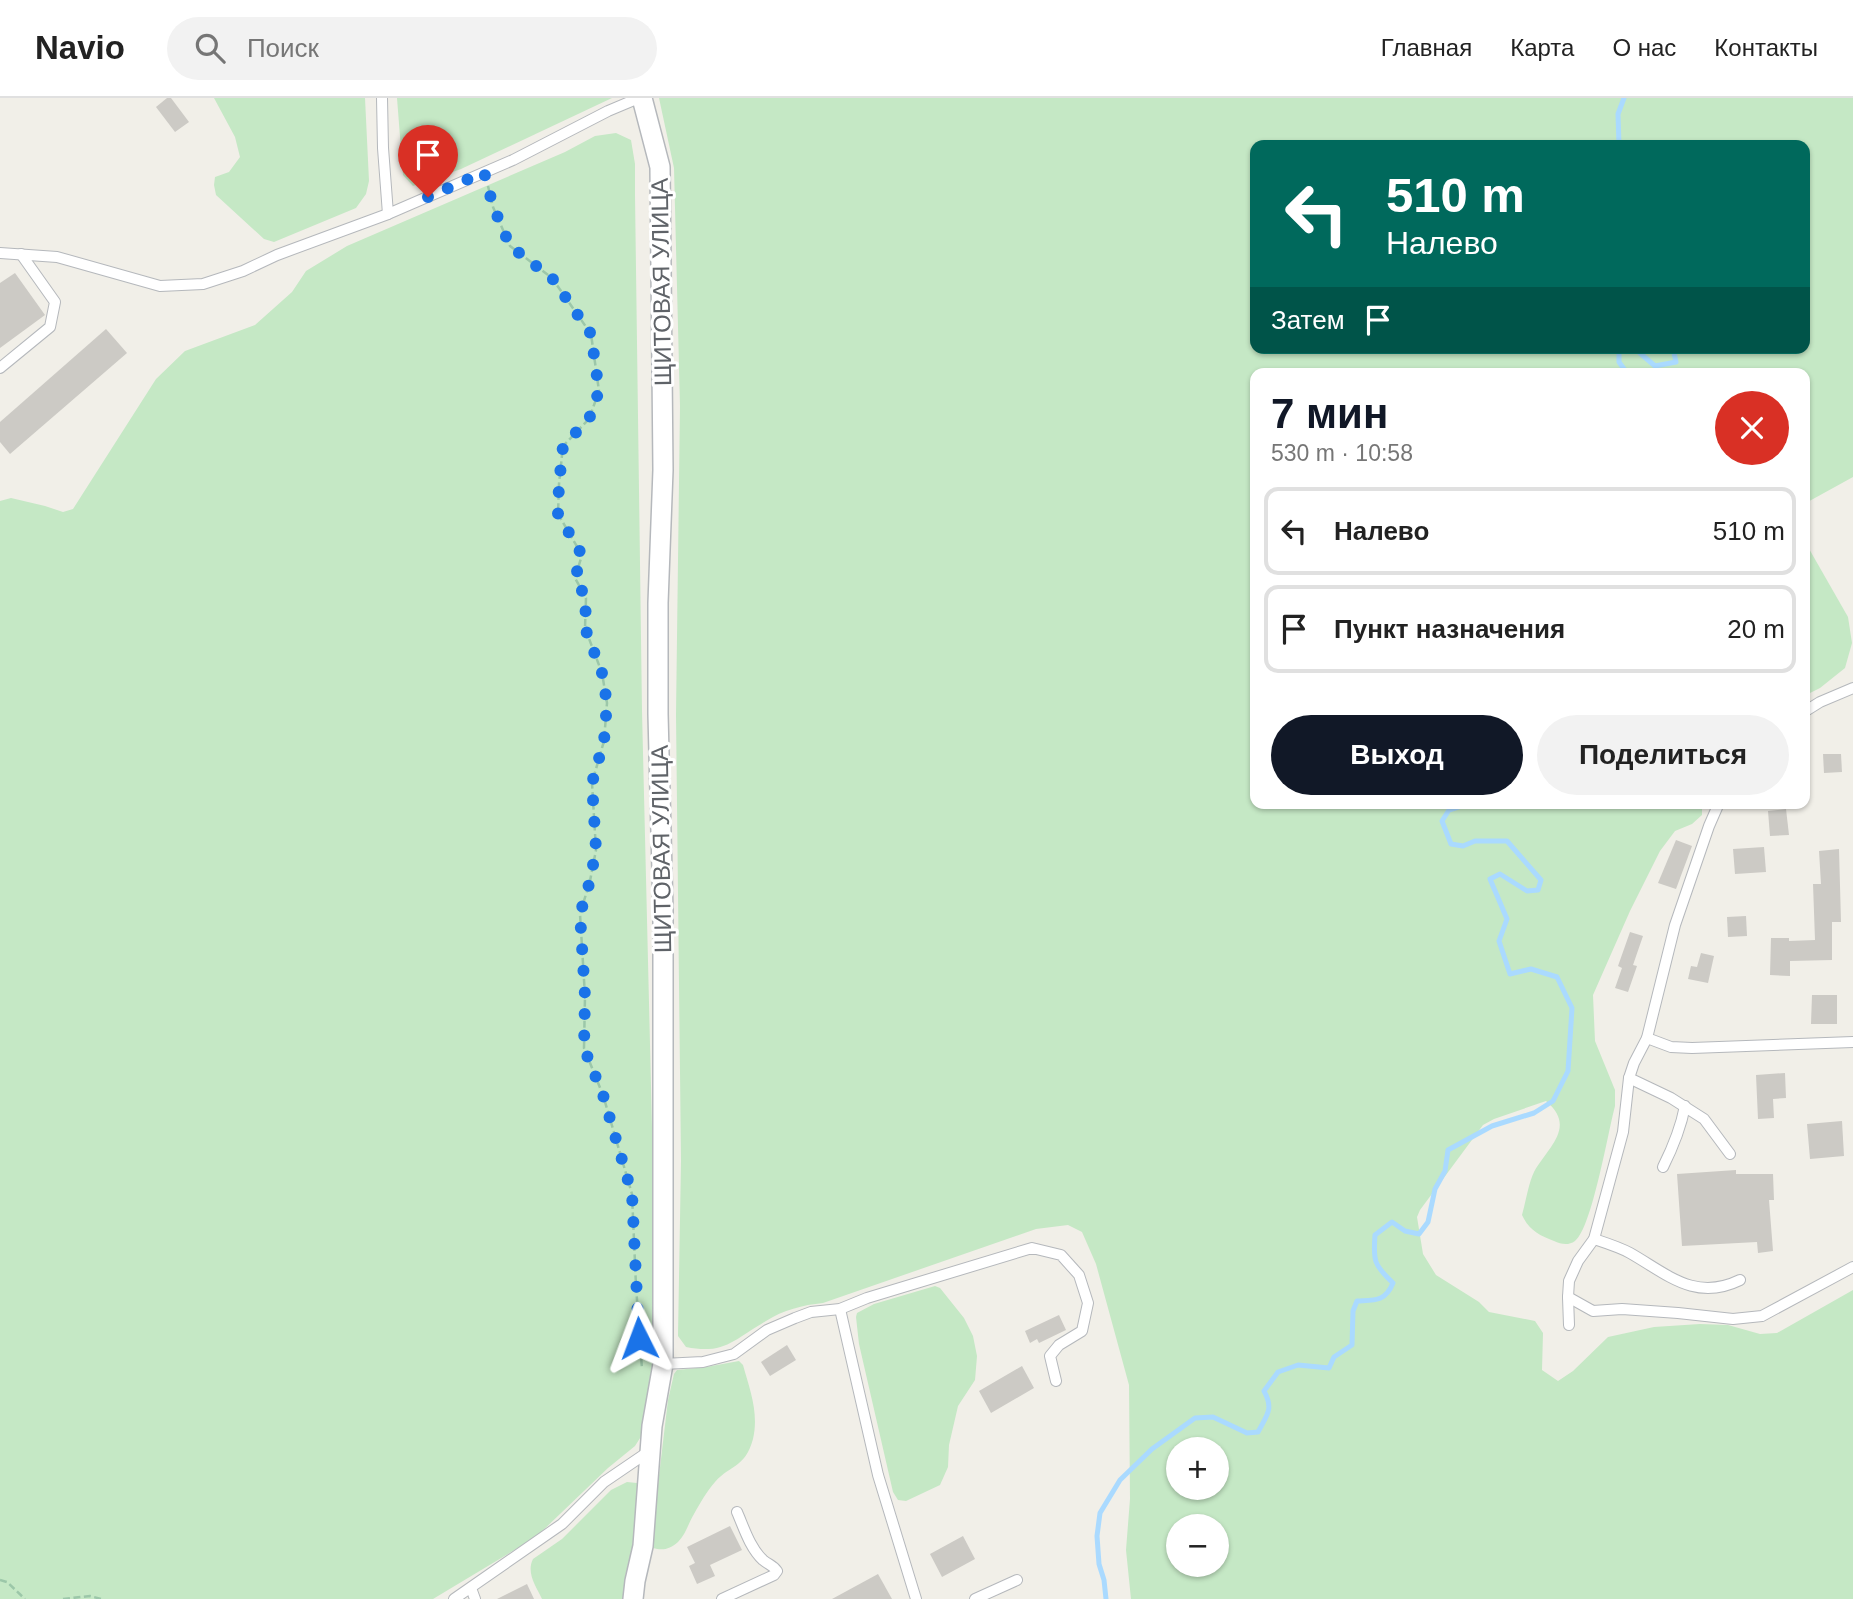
<!DOCTYPE html>
<html lang="ru">
<meta charset="utf-8">
<style>
:root{--surface:#fff;--page:#f2f2f2;--text:#222;--muted:#767676;--line:#e0e0e0;--accent:#111827}
body{margin:0;font-family:Helvetica,sans-serif;background:var(--page);color:var(--text);height:100vh;display:flex;flex-direction:column;font-size:26px;white-space:nowrap}
*{box-sizing:border-box;margin:0}
p{font-size:23px;color:var(--muted)}
.icon{flex:none;width:38px;height:38px;fill:none;stroke:currentColor;stroke-width:2;stroke-linecap:round;stroke-linejoin:round}
.map{position:relative;flex:1;overflow:hidden}
.side{position:absolute;left:1250px;top:270px;width:560px;height:441px;display:flex;flex-direction:column;background:var(--surface);border-radius:14px;box-shadow:0 2px 5px #0004}
.side>*{flex:none}
.banner{position:absolute;left:1250px;top:42px;width:560px;height:214px;border-radius:14px;box-shadow:0 2px 5px #0004;background:#00695c;color:#fff;overflow:hidden}
.buttons{position:absolute;left:1166px;top:1339px;display:grid;gap:14px}
.buttons a{display:grid;place-items:center;width:63px;height:63px;border-radius:50%;background:var(--surface);box-shadow:0 2px 5px #0004;font-size:35px}
.pin{position:absolute;display:grid;place-items:center;width:60px;height:60px;color:#fff;margin:-72px -30px;border-radius:50% 50% 50% 0;rotate:-45deg;box-shadow:0 0 7px #0007}
.pin .icon{rotate:45deg}
.me{position:absolute;width:77px;margin:-38px;rotate:357deg;stroke-linejoin:round;filter:drop-shadow(0 0 5px #0008)}
.turn{display:flex;align-items:center;gap:24px;height:147px;padding:0 21px;font-size:32px}
.turn .icon{width:91px;height:91px;stroke-width:2.5}
.turn b{display:block;font-size:49px;line-height:60px}
.then{display:flex;align-items:center;height:66px;padding:0 21px;background:#0003;gap:14px;font-size:26px}
.round{display:grid;place-items:center;flex:none;width:74px;height:74px;border-radius:37px;background:var(--page)}
.headline{display:flex;align-items:center;justify-content:space-between;height:119px;padding:0 21px}
h1{font-size:42px;font-weight:700;line-height:52px;color:var(--accent)}
.primary-button{display:flex;gap:14px;margin-top:auto;padding:14px 21px}
.primary-button a{flex:1;height:80px;border-radius:42px;background:var(--accent);color:#fff;font-size:28px;font-weight:700;line-height:80px;text-align:center}
.primary-button a+a{background:var(--page);color:var(--text)}
ul{padding:0;list-style:none}
li{display:flex;align-items:center;gap:21px;height:88px;margin:0 14px 10px;padding:0 7px;border:4px solid var(--line);border-radius:14px}
li div{flex:1}
li b{display:block;font-size:26px}
li em{font-style:normal}
header{display:flex;align-items:center;gap:42px;box-sizing:border-box;height:98px;padding:0 35px;background:var(--surface);border-bottom:2px solid var(--line)}
header strong{font-size:33px}
nav{display:flex;gap:38px;margin-inline-start:auto;font-size:24px}
.search{width:490px;height:63px;background:var(--page);display:flex;align-items:center;gap:18px;box-sizing:border-box;padding:0 24px;border-radius:38px;color:var(--muted);font-size:26px}
.map>svg:first-child{display:block}
.green{fill:#c5e8c5;fill-rule:evenodd}
.lines{fill:none;stroke-linecap:round;stroke-linejoin:round}
.stream{stroke:#aadaff;stroke-width:5}
.building{fill:#cccac5}
.lane-casing{stroke:#b5b8bc;stroke-width:12}
.street-casing{stroke:#b5b8bc;stroke-width:22}
.path{stroke:#9cc7a9;stroke-width:2.5;stroke-dasharray:7 3.5;stroke-linecap:butt}
.lane{stroke:#fff;stroke-width:10}
.street{stroke:#fff;stroke-width:19}
.route{stroke:#1a73e8;stroke-width:12;stroke-dasharray:0 21.6}
.labels{text-anchor:middle;dominant-baseline:central;stroke-width:6;stroke-linejoin:round;paint-order:stroke}
.street-label{font-size:24px;fill:#5f6368;stroke:#fff}
</style>
<header>
<strong>Navio</strong>
<div class="search"><svg class="icon" aria-label="search" viewBox="0 0 24 24"><circle cx="10" cy="10" r="6"/><path d="M15 15l6 6"/></svg>Поиск</div>
<nav><a>Главная</a><a>Карта</a><a>О нас</a><a>Контакты</a></nav>
</header>
<div class="map">
<svg width="1853" height="1501" viewBox="0 0 1853 1501">
<rect width="100%" height="100%" fill="#f1efe8"/>
<g class="green">
<polygon points="214,0 365,0 369,83 366,96 356,110 274,144 264,141 216,97 214,87 215,79 229,74 240,59 235,39"/>
<polygon points="397,0 612,0 461,71 413,88 403,77"/>
<path d="M659 0H1853V379L1804 406V275H1255V705H1702V717L1692 726 1675 733 1660 753 1630 813 1593 897 1595 943 1615 992V1008C1608 1034 1592 1130 1575 1143 1568 1148 1561 1146 1554 1143 1539 1137 1529 1132 1522 1117 1526 1103 1528 1087 1534 1074 1548 1049 1577 1029 1546 1003L1494 1021 1483 1027 1420 1112 1417 1119 1423 1156 1436 1177 1479 1204 1489 1214 1535 1223 1543 1235 1542 1272 1558 1283 1573 1273 1608 1239 1654 1229 1700 1226 1728 1227 1760 1236 1777 1235 1853 1192V1501H1131L1126 1452 1130 1401 1129 1287 1096 1166 1082 1134 1068 1127 1036 1131 823 1205C803 1207 783 1212 766 1223 734 1241 725 1257 686 1249L678 1238 681 1063 676 617 680 308 674 70ZM1255 47H1804V250H1255ZM1178 1351H1216V1390H1178ZM1216 1428V1466H1178V1428Z"/>
<polygon points="616,35 631,42 635,66 635,97 642,613 656,1196 656,1262 642,1337 635,1348 608,1370 536,1439 433,1501 0,1501 0,403 11,400 45,408 63,414 73,411 156,281 185,253 255,227 292,194 306,173 347,148 565,54 595,38"/>
<polygon points="1804,442 1848,519 1852,545 1845,570 1820,590 1804,598"/>
<polygon points="935,1188 940,1190 964,1220 973,1238 977,1258 975,1282 958,1308 949,1347 948,1369 940,1387 906,1403 898,1402 893,1394 859,1246 856,1219 857,1215 874,1206"/>
<path d="M739 1263 743 1267C750 1292 759 1315 753 1341 745 1370 731 1366 715 1384 707 1393 700 1405 694 1416 688 1426 686 1436 678 1444 670 1451 663 1453 653 1450L651 1445 668 1302 674 1276 677 1272 706 1269Z"/>
<path d="M627 1384 637 1385C646 1408 630 1455 625 1479 624 1486 624 1494 624 1501H542C536 1488 526 1475 533 1461L562 1441 611 1392Z"/>
</g>
<g class="lines">
<g class="stream">
<polyline points="1619,47 1618,16 1624,0"/>
<polyline points="1622,250 1619,253 1619,264 1627,275"/>
<polyline points="1634,250 1655,268 1676,264 1673,250"/>
<path d="M1106 1501 1104 1482 1099 1466 1097 1438 1100 1415 1120 1382 1152 1351 1195 1320 1213 1319 1247 1335 1258 1334C1267 1317 1274 1311 1264 1293L1278 1274 1298 1267 1329 1270 1334 1259 1352 1247 1353 1213 1357 1203C1375 1202 1385 1204 1393 1185 1374 1167 1373 1163 1375 1137L1392 1124 1405 1133 1419 1136 1428 1124 1435 1091 1445 1073 1448 1052 1492 1028 1534 1015 1553 1003 1568 973 1572 910 1557 879 1531 871 1510 876 1499 843 1507 821 1490 781 1500 776 1527 793 1538 792 1541 782 1507 743H1475L1463 748 1451 746 1442 723 1449 712 1471 705"/>
</g>
</g>
<g class="building">
<polygon points="167,0 171,0 189,24 175,34 156,9"/>
<polygon points="15,175 45,217 0,250 0,185"/>
<polygon points="106,231 127,255 10,356 0,344 0,324"/>
<polygon points="1823,656 1841,656 1842,674 1824,675"/>
<polygon points="1786,711 1789,737 1770,738 1768,713"/>
<polygon points="1676,742 1692,748 1676,791 1658,785"/>
<polygon points="1764,749 1766,774 1735,776 1733,751"/>
<polygon points="1839,751 1841,824 1832,824 1832,862 1790,863 1790,878 1770,877 1771,840 1789,840 1789,843 1815,842 1813,786 1821,786 1819,753"/>
<polygon points="1746,818 1747,838 1728,839 1727,819"/>
<polygon points="1630,834 1643,838 1633,867 1637,868 1628,894 1615,890 1622,870 1618,868"/>
<polygon points="1701,855 1714,858 1708,885 1688,881 1691,868 1697,869"/>
<polygon points="1812,897 1837,897 1837,926 1811,926"/>
<polygon points="1785,975 1786,1000 1773,1001 1774,1020 1758,1021 1756,977"/>
<polygon points="1842,1023 1844,1058 1810,1061 1807,1026"/>
<polygon points="1736,1072 1736,1076 1773,1076 1774,1102 1769,1102 1773,1153 1758,1155 1757,1144 1682,1148 1677,1076"/>
<polygon points="1059,1217 1066,1232 1039,1245 1037,1241 1030,1245 1025,1233"/>
<polygon points="787,1247 796,1262 770,1278 761,1264"/>
<polygon points="1022,1268 1034,1290 991,1315 979,1293"/>
<polygon points="730,1428 742,1452 710,1467 715,1478 697,1486 689,1468 695,1465 687,1449"/>
<polygon points="963,1438 975,1461 942,1479 930,1456"/>
<polygon points="878,1476 892,1501 832,1501"/>
<polygon points="527,1486 534,1501 497,1501"/>
</g>
<g class="lines">
<defs>
<g id="lane">
<polyline points="382,0 383,50 388,116 513,62 608,13 639,0"/>
<polyline points="0,155 57,159 160,188 203,186 243,173 277,157 388,116"/>
<polyline points="0,270 50,229 55,204 21,156"/>
<polyline points="1804,614 1820,604 1853,590"/>
<polyline points="1647,940 1671,949 1692,950 1853,944"/>
<polyline points="1629,980 1671,1000 1704,1021 1730,1056"/>
<path d="M1663 1069C1673 1049 1681 1029 1685 1008"/>
<path d="M1594 1141C1606 1145 1619 1149 1630 1155 1667 1176 1695 1204 1740 1182"/>
<polyline points="1568,1199 1593,1213 1622,1211 1678,1215 1733,1221 1762,1218 1853,1169"/>
<polyline points="840,1211 878,1377 916,1501"/>
<polyline points="1569,1227 1568,1199 1569,1183 1578,1163 1594,1141 1623,1034 1629,980 1634,965 1647,940 1675,827 1709,728 1719,705"/>
<polyline points="663,1266 703,1264 734,1256 767,1232 795,1220 811,1214 840,1211 867,1200 1032,1150 1061,1157 1079,1177 1088,1205 1082,1233 1059,1247 1050,1258 1056,1283"/>
<polyline points="471,1490 475,1501"/>
<polyline points="454,1501 562,1426 604,1384 648,1354"/>
<path d="M722 1501 774 1477 777 1473C773 1467 769 1467 763 1462 750 1450 744 1430 737 1414"/>
<polyline points="975,1501 1017,1482"/>
</g>
<polyline id="street" points="633,1501 635,1483 643,1448 652,1328 663,1266 663,813 658,616 658,505 663,372 660,69 642,0"/>
</defs>
<use href="#lane" class="lane-casing"/>
<use href="#street" class="street-casing"/>
<g class="path">
<polyline points="488,88 493,109 510,148 552,180 591,236 599,293 589,321 563,348 559,386 558,416 582,457 575,480 586,500 585,530 602,575 607,605 604,643 592,685 596,752 590,783 580,816 585,898 584,950 603,997 632,1096 636,1188 642,1271"/>
<polyline points="0,1482 7,1484 25,1501"/>
<polyline points="63,1501 90,1498 101,1501"/>
</g>
<use href="#lane" class="lane"/>
<use href="#street" class="street"/>
</g>
<g class="lines">
<polyline class="route" points="428,99 484,74 493,108 510,148 552,180 591,236 599,293 589,321 563,348 559,386 558,416 582,457 575,480 586,500 585,530 602,575 607,605 604,643 592,685 596,751 590,783 580,816 585,898 584,950 603,997 632,1096 639,1240"/>
</g>
<g class="labels">
<g class="street-label">
<text transform="translate(661 184) rotate(-91)">ЩИТОВАЯ УЛИЦА</text>
<text transform="translate(661 751) rotate(-91)">ЩИТОВАЯ УЛИЦА</text>
</g>
</g>
</svg>
<div class="buttons">
<a>+</a>
<a>−</a>
</div>
<div class="pin" style="left:428px;top:99px;background:#d93025"><svg class="icon" aria-label="arrive" viewBox="0 0 24 24"><path d="M6 21V4h12l-3 4 3 4H6"/></svg></div>
<svg class="me" style="left:639px;top:1240px" viewBox="-20 -20 40 40"><path d="M0-17L14 15 0 8-14 15z" fill="#1a73e8" stroke="#fff" stroke-width="4"/></svg>
<div class="banner">
<div class="turn"><svg class="icon" aria-label="left" viewBox="0 0 24 24"><path d="M17 20v-9H6M10 6l-5 5 5 5"/></svg><div><b>510 m</b>Налево</div></div>
<div class="then">Затем<svg class="icon" aria-label="arrive" viewBox="0 0 24 24"><path d="M6 21V4h12l-3 4 3 4H6"/></svg></div>
</div>
<section class="side">
<div class="headline"><div><h1>7 мин</h1><p>530 m · 10:58</p></div><a class="round" style="background:#d93025;color:#fff"><svg class="icon" aria-label="close" viewBox="0 0 24 24"><path d="M6 6l12 12M18 6L6 18"/></svg></a></div>
<ul>
<li><svg class="icon" aria-label="left" viewBox="0 0 24 24"><path d="M17 20v-9H6M10 6l-5 5 5 5"/></svg><div><b>Налево</b></div><em>510 m</em></li>
<li><svg class="icon" aria-label="arrive" viewBox="0 0 24 24"><path d="M6 21V4h12l-3 4 3 4H6"/></svg><div><b>Пункт назначения</b></div><em>20 m</em></li>
</ul>
<div class="primary-button"><a>Выход</a><a>Поделиться</a></div>
</section>
</div>
